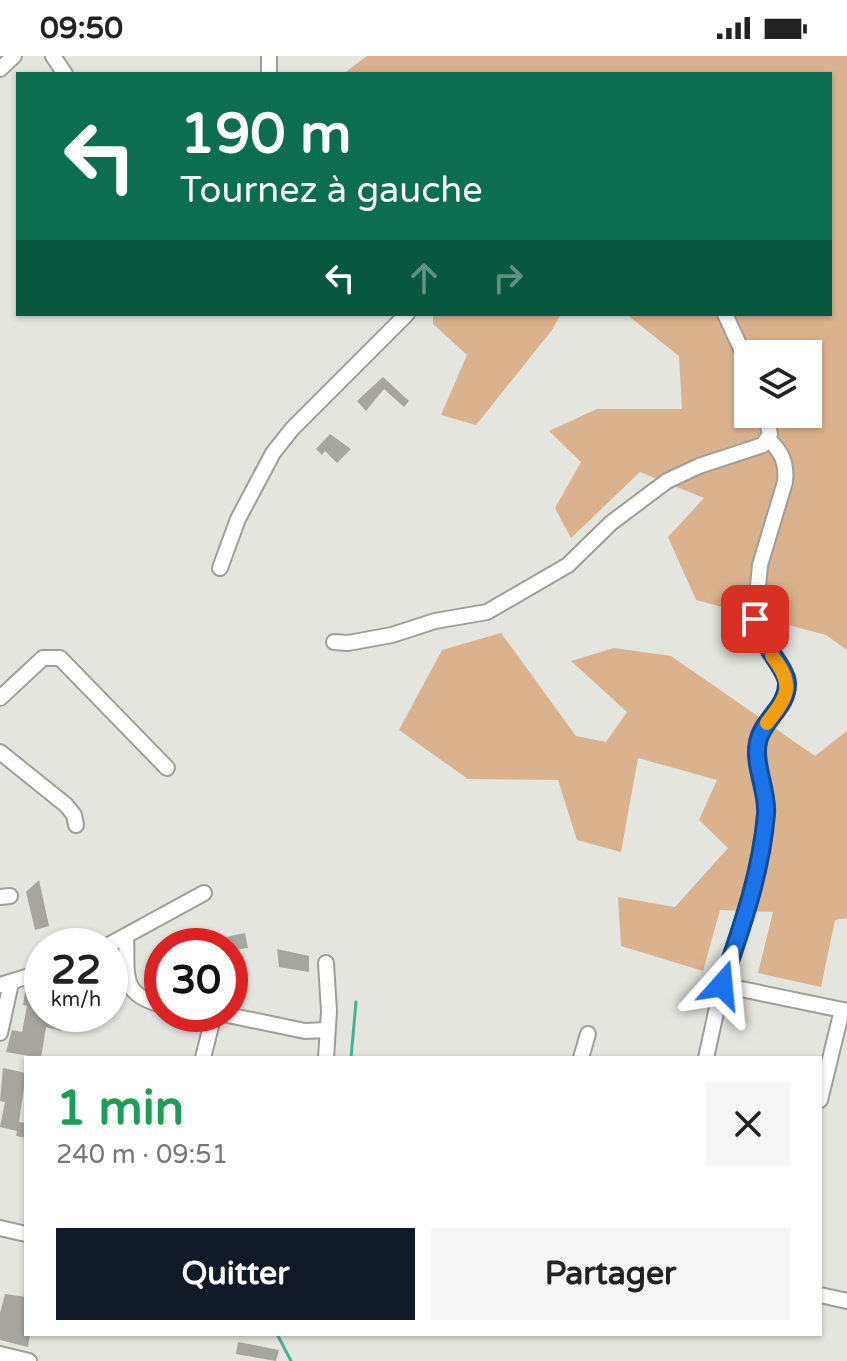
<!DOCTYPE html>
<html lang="fr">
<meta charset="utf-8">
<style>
:root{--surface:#fff;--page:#f6f6f6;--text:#222;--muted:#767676;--accent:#111827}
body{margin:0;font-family:"Varela Round",sans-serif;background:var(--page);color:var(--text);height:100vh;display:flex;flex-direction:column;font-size:30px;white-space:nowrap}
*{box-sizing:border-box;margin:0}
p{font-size:26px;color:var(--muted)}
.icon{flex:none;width:44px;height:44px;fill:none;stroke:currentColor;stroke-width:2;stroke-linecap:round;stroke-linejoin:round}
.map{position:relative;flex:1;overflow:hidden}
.side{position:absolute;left:24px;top:1000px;width:798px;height:280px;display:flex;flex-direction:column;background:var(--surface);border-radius:0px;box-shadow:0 2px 6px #0004}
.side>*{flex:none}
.guide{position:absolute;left:16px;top:16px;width:816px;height:244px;border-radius:0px;box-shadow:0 2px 6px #0004;background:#0b6e4f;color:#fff;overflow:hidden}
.tools{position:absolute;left:734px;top:284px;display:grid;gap:16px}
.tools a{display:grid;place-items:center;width:88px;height:88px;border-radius:0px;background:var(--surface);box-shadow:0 2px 6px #0004;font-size:40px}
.speed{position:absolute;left:24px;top:872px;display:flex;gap:16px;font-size:40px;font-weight:700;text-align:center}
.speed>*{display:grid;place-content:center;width:104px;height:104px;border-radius:50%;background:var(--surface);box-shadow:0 2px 6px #0004;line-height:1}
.speed small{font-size:20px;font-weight:400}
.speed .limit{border:12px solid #d22;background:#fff;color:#111}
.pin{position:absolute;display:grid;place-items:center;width:68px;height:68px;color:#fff;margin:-34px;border-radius:16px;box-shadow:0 4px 12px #0006}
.me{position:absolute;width:88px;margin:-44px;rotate:18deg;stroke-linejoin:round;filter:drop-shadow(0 0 6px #0008)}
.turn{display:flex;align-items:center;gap:28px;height:168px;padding:0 32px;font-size:36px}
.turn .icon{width:104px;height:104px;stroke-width:2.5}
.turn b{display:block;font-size:56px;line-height:68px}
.lanes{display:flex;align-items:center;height:76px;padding:0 32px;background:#0003;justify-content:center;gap:40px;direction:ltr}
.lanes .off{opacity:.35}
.round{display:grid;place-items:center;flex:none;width:84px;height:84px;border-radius:0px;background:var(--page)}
.headline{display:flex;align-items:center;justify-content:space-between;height:136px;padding:0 32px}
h1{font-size:48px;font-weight:800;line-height:60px;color:#1e9e55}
.cta{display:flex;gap:16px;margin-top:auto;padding:16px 32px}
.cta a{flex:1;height:92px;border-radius:0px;background:var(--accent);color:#fff;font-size:32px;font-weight:800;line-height:92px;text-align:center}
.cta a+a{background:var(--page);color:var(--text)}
.status{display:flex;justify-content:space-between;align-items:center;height:56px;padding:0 40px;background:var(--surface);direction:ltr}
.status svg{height:22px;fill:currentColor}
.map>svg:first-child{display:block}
.green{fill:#dab28d;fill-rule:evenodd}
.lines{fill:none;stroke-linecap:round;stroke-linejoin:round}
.stream{stroke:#45b398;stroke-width:3}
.building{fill:#a7a59f}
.minor-casing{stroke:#9d9e98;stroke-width:18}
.minor{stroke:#fff;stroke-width:14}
.route-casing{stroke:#114b97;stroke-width:20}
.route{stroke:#1a73e8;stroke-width:14}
.slow{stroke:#f59e0b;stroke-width:14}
</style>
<div class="status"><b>09:50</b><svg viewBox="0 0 49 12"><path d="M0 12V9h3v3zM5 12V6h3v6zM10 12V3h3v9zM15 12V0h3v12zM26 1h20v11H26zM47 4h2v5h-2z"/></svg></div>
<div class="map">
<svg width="847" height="1305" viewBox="0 0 847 1305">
<rect width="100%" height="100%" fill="#e3e5de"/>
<g class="green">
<path d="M367 0H847V594L826 579 696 544 668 481 704 442 640 416 571 482 555 452 581 406 549 375 597 353H682L679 300 626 258H830V18H343ZM748 298H808V358H748Z"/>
<polygon points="433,258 561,258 552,274 476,369 441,359 467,299 433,268"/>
<polygon points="501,577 576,680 606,686 627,656 571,605 614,592 671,600 815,700 847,675 847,862 835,864 821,931 758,917 773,856 720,854 703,915 621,890 618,841 675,851 728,792 699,764 717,724 638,702 621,796 577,784 558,724 468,723 399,674 442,594"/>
</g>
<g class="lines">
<g class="stream">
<polyline points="351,1002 356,946"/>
<polyline points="277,1278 291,1305"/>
</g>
</g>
<g class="building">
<polygon points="383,321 409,345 404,351 384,333 366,355 357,345"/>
<polygon points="330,378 351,393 337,407 325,395 322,399 316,393"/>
<polygon points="39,824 49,870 35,874 26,836"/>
<polygon points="245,877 248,892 230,895 230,890 206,890 206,885"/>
<polygon points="277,893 309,900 309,916 279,911"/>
<polygon points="42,926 41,958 66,958 62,975 46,971 41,1002 6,996 12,974 22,976 27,950 23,949 25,936 35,938 37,928"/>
<polygon points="3,1012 26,1017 19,1066 26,1067 26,1082 16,1080 17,1075 0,1071 5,1046 0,1045"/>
<polygon points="5,1238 26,1241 26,1278 30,1278 28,1291 0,1284 0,1257"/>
<polygon points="238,1286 279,1294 276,1305 236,1298"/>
</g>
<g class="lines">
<defs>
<g id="minor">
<polyline points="53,0 65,18"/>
<polyline points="0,13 14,0"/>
<polyline points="269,18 269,0"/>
<polyline points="725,258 748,308"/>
<polyline points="220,512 238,463 273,397 292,373 407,258"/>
<polyline points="334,586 348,587 392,579 435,565 487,556 568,509 611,467 667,425 699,410 763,389 770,378 765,358"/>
<polyline points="0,642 43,602 60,602 167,712"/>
<polyline points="0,696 66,749 74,759 76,769"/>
<polyline points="0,841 10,840"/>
<path d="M126 881C128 919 119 938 162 949"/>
<polyline points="107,890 204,837"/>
<polyline points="0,929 42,916"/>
<polyline points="722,929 847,955"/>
<polyline points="223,958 305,975 326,974"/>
<polyline points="0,977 11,927"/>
<polyline points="203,1002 214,958"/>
<polyline points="326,1002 329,955 326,907"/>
<polyline points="581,1002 588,978"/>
<path d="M706 1002 722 929 752 836 763 792 766 756 757 688 764 671 781 648 787 632V622L758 578 755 563 760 509 785 426C787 407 782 396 768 383"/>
<polyline points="820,1044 842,954"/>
<polyline points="0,1172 26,1178"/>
<polyline points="820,1239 847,1245"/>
<polyline points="0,1298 29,1305"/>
</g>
</defs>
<use href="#minor" class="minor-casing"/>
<use href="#minor" class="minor"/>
</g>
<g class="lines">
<defs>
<path id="route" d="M722 929C741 873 761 818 766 758 768 735 753 709 758 686 762 664 788 651 787 627 786 611 760 588 755 563"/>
</defs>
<use href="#route" class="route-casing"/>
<use href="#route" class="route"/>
<path class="slow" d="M767 667C788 640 795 629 772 600"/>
</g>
</svg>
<div class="tools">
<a><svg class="icon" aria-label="layers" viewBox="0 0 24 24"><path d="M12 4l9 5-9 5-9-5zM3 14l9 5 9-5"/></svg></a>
</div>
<div class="speed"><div>22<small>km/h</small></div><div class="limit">30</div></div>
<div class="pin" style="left:755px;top:563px;background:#d93025"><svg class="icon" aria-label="arrive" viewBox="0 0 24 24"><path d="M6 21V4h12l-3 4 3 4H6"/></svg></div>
<svg class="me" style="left:722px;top:929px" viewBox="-20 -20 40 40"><path d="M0-17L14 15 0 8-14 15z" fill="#1a73e8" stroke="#fff" stroke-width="4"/></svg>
<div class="guide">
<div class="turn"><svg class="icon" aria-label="left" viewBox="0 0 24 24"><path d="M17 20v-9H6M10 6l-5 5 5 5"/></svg><div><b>190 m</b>Tournez à gauche</div></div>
<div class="lanes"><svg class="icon" aria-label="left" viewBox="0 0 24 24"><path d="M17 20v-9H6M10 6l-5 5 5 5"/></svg><svg class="icon off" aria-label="ahead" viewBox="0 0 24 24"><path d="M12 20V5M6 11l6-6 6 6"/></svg><svg class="icon off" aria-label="right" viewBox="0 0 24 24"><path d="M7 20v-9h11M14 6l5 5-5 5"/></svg></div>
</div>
<section class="side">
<div class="headline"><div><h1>1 min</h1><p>240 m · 09:51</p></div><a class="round"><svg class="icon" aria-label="close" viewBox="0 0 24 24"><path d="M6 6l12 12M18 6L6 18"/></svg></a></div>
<div class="cta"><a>Quitter</a><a>Partager</a></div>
</section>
</div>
